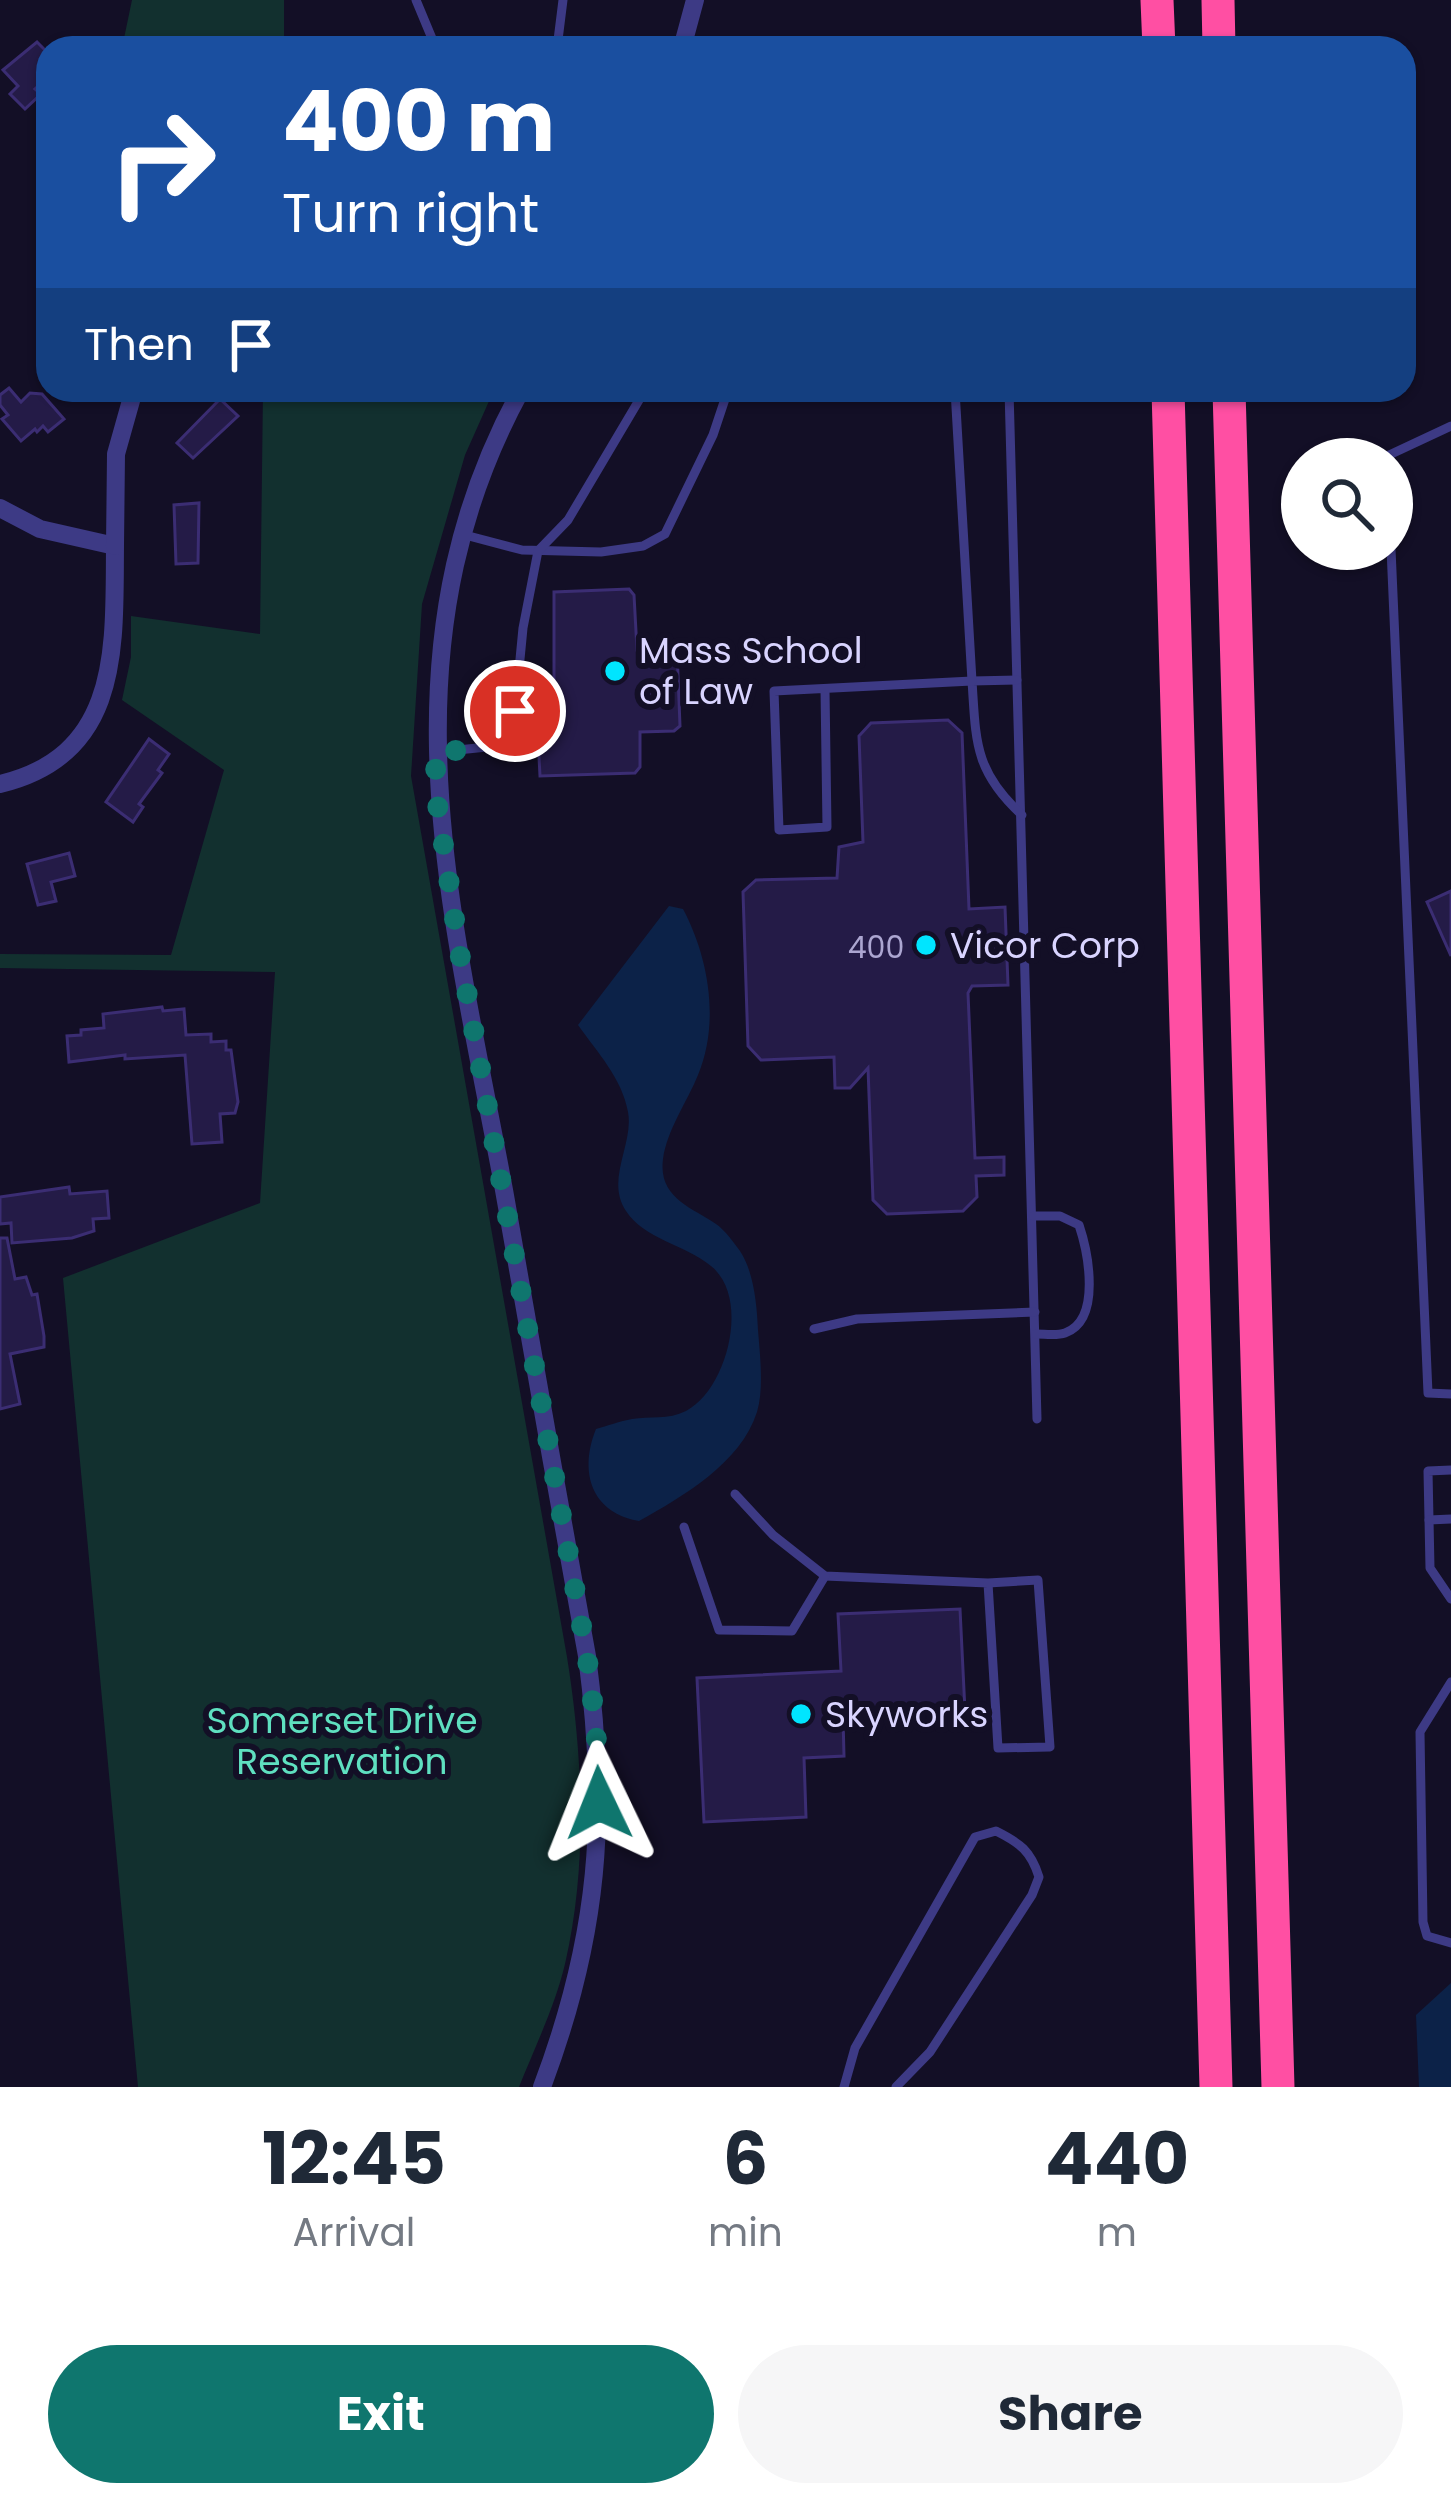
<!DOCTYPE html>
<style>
:root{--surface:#fff;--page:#f6f6f7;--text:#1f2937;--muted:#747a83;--accent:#0f766e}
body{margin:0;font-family:Poppins,sans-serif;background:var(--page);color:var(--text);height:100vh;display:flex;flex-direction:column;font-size:45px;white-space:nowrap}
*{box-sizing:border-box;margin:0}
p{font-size:39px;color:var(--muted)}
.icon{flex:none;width:66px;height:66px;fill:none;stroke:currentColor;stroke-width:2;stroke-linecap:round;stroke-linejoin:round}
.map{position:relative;height:2087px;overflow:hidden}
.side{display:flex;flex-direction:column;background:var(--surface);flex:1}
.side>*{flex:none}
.banner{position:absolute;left:36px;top:36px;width:1380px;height:366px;border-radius:36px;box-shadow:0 3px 9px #0004;background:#1a4fa0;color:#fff;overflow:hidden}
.buttons{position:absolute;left:1281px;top:438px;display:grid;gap:24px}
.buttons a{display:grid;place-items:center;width:132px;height:132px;border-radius:50%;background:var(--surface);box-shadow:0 3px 9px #0004;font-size:60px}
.pin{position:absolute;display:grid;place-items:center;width:102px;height:102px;color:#fff;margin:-51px;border:6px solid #fff;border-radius:50%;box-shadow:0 3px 12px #0007}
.me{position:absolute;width:132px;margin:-66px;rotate:358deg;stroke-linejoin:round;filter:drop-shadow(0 0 9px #0008)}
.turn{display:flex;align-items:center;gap:42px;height:252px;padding:0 48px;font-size:54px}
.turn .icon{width:156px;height:156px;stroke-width:2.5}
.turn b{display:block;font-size:84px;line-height:102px}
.then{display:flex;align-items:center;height:114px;padding:0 48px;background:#0003;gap:24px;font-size:45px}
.eta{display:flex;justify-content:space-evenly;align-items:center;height:204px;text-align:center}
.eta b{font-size:72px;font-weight:700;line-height:84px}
.action{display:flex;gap:24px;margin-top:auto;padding:24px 48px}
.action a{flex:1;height:138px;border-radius:72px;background:var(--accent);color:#fff;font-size:48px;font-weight:700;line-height:138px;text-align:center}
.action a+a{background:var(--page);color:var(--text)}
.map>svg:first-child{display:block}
.green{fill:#12302f}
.water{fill:#0c2248}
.building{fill:#241b47;stroke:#3b2d73;stroke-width:3}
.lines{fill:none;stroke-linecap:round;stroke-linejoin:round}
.lane{stroke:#3d3a85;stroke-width:9}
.street{stroke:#3d3a85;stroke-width:18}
.highway{stroke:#ff4fa3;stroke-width:33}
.route{stroke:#0f766e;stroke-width:21;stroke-dasharray:0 37.8}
.poi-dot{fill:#00e5ff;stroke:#130f26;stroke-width:4.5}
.labels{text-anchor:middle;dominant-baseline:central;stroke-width:12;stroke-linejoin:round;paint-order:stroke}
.number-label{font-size:30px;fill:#aca6d1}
.poi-label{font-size:36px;fill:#d9d4ff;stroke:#130f26;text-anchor:start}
.park-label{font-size:36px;fill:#5fe0c0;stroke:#130f26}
</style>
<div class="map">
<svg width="1451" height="2087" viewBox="0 0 1451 2087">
<rect width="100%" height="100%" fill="#130f26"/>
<g class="green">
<polygon points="132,0 284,0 284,48 122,48"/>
<path d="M263 390H494L465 455 422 604 411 776 567 1657C583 1757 588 1864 565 1964 555 2006 535 2047 519 2087H138L63 1278 260 1203 275 972 0 968V954L171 955 224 770 122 700 131 657V616L260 634Z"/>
</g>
<g class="water">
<path d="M669 906 683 909C709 958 720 1022 698 1075 687 1102 667 1130 663 1159 658 1198 691 1207 716 1224 725 1230 734 1243 740 1251 754 1272 757 1306 758 1330 760 1355 764 1389 757 1412 741 1463 682 1497 639 1521 590 1512 579 1471 596 1429 607 1426 620 1421 632 1419 650 1416 668 1420 686 1411 727 1390 751 1298 711 1266 686 1245 644 1239 626 1211 605 1180 634 1144 628 1112 622 1078 597 1052 578 1025Z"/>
<polygon points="1451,1983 1451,2087 1419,2087 1416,2015"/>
</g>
<g class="building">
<polygon points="37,42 48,53 48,77 35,89 41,94 25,109 10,94 18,86 3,70"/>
<polygon points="9,388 21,402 30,393 42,394 64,419 48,432 43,426 37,432 35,429 21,441 2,419 8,415 0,405 0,395"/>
<polygon points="220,399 238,416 193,458 177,443"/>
<polygon points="199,503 198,563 176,564 174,505"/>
<polygon points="629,589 634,595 637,650 677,649 680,726 674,731 640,732 640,767 635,773 540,776 536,699 541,693 554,692 554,592"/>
<polygon points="948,720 962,733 969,909 1005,907 1008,985 972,986 968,993 975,1158 1004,1157 1004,1175 976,1176 977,1197 963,1211 887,1214 873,1200 868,1068 850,1088 835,1088 834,1057 761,1060 748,1046 743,892 756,880 837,878 839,847 863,842 859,736 871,723"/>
<polygon points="149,739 169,754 158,770 162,773 139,804 143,807 133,822 106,802"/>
<polygon points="69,853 75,876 51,882 56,901 38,905 27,864"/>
<polygon points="1451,891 1451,956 1427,902"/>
<polygon points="162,1007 163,1011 184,1009 186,1035 211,1034 211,1042 226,1041 226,1050 231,1050 238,1102 235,1113 220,1114 222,1142 192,1144 185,1055 125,1059 125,1055 69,1062 67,1036 81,1035 81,1030 104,1028 103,1014"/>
<polygon points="69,1187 70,1194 107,1191 109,1218 93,1219 94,1231 72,1238 12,1243 11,1223 0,1224 0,1197"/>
<polygon points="0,1238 7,1238 15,1279 26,1277 32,1295 37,1294 44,1336 44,1347 10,1354 20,1404 0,1409"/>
<polygon points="960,1609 965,1711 843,1717 844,1756 804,1758 806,1817 704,1822 697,1678 841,1671 838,1614"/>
</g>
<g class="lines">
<g class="lane">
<polyline points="416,0 436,48"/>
<polyline points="557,48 563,0"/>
<polyline points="1009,390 1037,1419"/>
<polyline points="1387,459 1387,456 1451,426"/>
<polyline points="465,535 522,550 601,552 643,546 665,534 713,435 728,390"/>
<polyline points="1391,549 1428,1393 1451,1394"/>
<path d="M1017 680 972 681C976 741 974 771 1022 815"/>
<polyline points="825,690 827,827 779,830 774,691 972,681 955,390"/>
<polyline points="438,752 487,747 504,730 515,711 523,628 538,551 568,520 645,390"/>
<path d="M1034 1216H1060L1079 1225C1088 1252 1102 1320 1065 1333 1057 1336 1045 1334 1036 1334"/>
<polyline points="814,1329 857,1319 1035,1312"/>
<polyline points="1451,1470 1428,1471 1430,1568 1451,1599"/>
<polyline points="735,1494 773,1535 825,1576 988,1583 998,1748 1050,1747 1038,1580 988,1583"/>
<polyline points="1429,1520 1451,1519"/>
<polyline points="684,1527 719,1630 792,1631 825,1576"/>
<polyline points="1451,1682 1420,1732 1423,1922 1427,1936 1451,1943"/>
<path d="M844 2087 855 2048 975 1837 996 1831C1020 1843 1031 1851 1039 1877L1032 1895 930 2052 896 2087"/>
</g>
<g class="street">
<polyline points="682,48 695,0"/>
<path d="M521 390C377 653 453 915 504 1190 532 1345 558 1501 587 1656 608 1815 599 1936 542 2087"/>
<path d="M0 508 40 529 115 546C114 646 122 755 0 784"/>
<polyline points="115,546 116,454 134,390"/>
</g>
<g class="highway">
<polyline points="1157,0 1159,48"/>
<polyline points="1218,0 1219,48"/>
<polyline points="1168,390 1216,2087"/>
<polyline points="1229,390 1278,2087"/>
</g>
</g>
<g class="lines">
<path class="route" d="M515 711C493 750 477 749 435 752L437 801 459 949 587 1656 596 1729 599 1803"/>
</g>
<g class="poi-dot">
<circle cx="615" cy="671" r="12"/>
<circle cx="926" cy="945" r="12"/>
<circle cx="801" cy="1714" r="12"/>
</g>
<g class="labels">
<g class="number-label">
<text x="876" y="947">400</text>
</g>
<g class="poi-label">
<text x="639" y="650">Mass School<tspan x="639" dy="41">of Law</tspan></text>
<text x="950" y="945">Vicor Corp</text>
<text x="825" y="1714">Skyworks</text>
</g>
<g class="park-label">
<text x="342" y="1720">Somerset Drive<tspan x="342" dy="41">Reservation</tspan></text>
</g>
</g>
</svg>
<div class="buttons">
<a><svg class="icon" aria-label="search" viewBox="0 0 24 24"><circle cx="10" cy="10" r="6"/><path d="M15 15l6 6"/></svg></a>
</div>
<div class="pin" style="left:515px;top:711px;background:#d93025"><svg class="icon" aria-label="arrive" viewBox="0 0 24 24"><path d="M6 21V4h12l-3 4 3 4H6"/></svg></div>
<svg class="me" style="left:599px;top:1803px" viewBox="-20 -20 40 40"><path d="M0-17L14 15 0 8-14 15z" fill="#0f766e" stroke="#fff" stroke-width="4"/></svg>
<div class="banner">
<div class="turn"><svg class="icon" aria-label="right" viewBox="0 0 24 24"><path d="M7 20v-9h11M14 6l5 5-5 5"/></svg><div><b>400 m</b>Turn right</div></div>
<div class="then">Then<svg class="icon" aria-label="arrive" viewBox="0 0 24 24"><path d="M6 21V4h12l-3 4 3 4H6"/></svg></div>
</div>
</div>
<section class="side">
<div class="eta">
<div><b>12:45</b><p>Arrival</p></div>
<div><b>6</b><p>min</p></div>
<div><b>440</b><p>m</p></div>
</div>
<div class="action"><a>Exit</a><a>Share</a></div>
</section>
